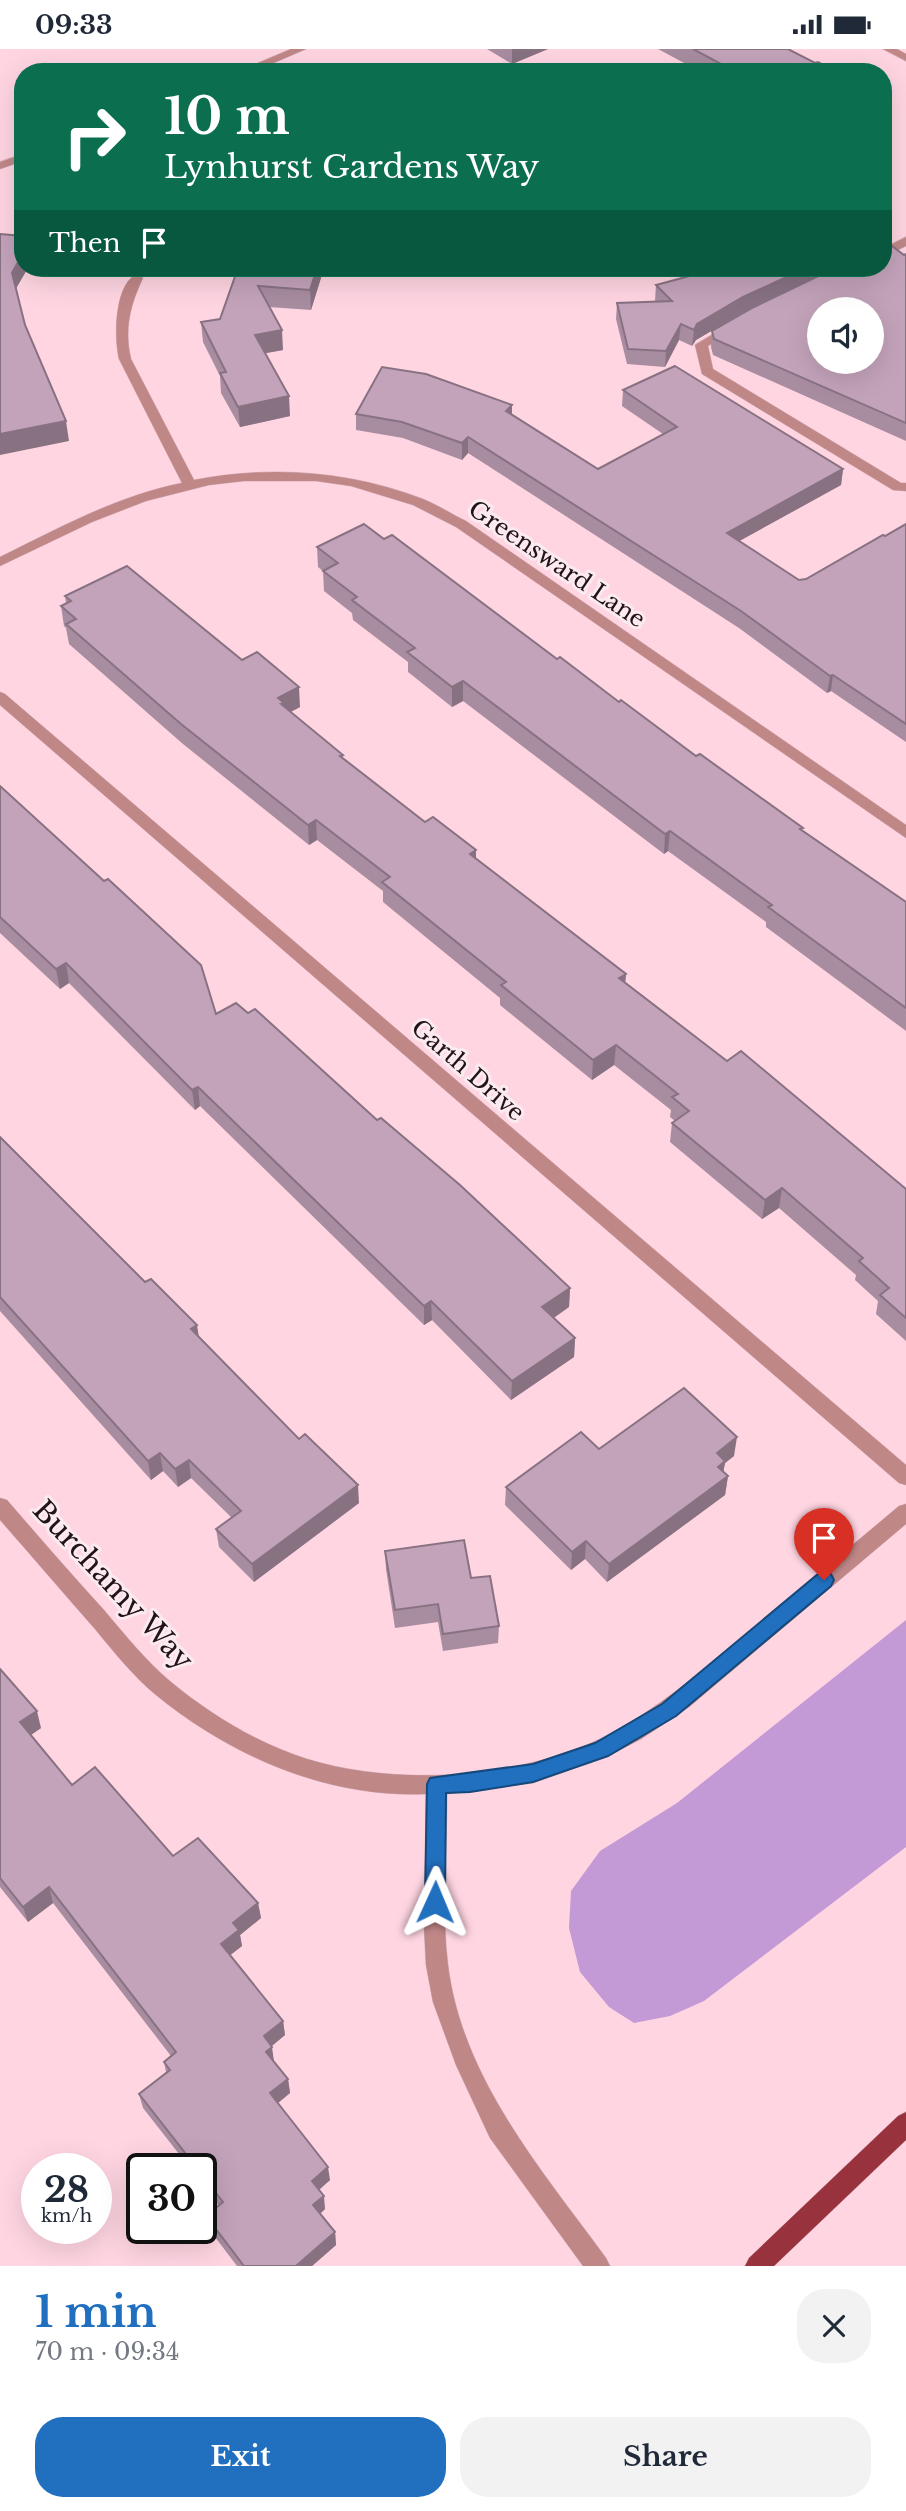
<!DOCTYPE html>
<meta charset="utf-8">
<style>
:root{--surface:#fff;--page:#f2f2f3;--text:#1f2937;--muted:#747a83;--accent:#2170bf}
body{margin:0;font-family:"Libre Baskerville",serif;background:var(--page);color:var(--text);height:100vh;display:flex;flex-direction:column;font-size:26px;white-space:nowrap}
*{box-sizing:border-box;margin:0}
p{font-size:23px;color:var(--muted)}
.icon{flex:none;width:38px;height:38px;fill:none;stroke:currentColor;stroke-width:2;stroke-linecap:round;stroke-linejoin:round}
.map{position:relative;height:2217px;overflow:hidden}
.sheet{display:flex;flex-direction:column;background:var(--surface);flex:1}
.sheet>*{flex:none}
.hud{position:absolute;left:14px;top:14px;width:878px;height:214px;border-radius:28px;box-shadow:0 7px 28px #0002;background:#0b6e4f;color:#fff;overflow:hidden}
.fabs{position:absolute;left:807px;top:248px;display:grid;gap:14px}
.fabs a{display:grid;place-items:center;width:77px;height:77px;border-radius:50%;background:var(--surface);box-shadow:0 7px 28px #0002;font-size:35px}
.speed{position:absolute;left:21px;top:2104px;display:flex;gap:14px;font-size:35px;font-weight:700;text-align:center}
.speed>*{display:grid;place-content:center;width:91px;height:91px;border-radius:50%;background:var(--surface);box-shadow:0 7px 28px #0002;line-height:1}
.speed small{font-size:18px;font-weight:400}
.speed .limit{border:4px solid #111;border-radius:10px;background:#fff;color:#111}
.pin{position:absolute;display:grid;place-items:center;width:60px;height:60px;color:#fff;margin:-72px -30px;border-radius:50% 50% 50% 0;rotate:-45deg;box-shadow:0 0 7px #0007}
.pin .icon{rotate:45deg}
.me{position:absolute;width:77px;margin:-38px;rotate:1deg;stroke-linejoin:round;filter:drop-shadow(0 0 5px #0008)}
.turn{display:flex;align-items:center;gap:24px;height:147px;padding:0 35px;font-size:32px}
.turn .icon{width:91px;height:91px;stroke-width:2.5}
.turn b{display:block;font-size:49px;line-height:60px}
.then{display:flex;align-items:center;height:66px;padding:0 35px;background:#0003;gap:14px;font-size:26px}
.round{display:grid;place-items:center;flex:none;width:74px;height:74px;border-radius:28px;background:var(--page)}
.summary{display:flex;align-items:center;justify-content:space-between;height:119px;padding:0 35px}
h1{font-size:42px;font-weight:700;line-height:52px;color:var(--accent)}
.button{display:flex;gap:14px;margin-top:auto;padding:14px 35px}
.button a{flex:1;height:80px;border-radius:28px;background:var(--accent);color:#fff;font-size:28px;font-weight:700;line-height:80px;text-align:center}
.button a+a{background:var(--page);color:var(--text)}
.status{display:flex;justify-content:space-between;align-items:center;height:49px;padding:0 35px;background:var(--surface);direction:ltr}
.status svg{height:19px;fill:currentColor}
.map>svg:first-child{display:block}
.water{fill:#c399d6}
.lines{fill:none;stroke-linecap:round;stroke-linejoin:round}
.minor-casing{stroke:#d7b2be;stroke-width:1}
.major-casing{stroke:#d7b2be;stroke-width:1}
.minor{fill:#c08787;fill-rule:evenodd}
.major{fill:#98333d;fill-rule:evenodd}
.wall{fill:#a88ca0}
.shaded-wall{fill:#887282}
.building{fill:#c3a3ba;stroke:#887282;stroke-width:2;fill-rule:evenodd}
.route{fill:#2170bf;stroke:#15497c;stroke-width:2}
.labels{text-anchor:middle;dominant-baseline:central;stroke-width:6;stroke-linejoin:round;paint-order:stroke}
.street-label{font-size:23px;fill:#221318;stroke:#fbeaef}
.near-street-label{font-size:28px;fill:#221318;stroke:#fbeaef}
</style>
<div class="status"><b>09:33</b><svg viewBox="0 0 49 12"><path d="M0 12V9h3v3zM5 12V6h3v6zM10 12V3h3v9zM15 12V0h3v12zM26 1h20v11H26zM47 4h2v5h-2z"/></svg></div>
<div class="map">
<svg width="906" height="2217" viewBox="0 0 906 2217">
<rect width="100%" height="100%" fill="#ffd5e2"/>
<polygon class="water" points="906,1571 906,1798 704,1952 670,1967 634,1974 609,1958 580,1923 569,1879 571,1842 600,1802 677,1754"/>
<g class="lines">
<defs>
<g id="minor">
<polygon points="291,0 306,0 253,23 237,23"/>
<polygon points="883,0 897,0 906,5 906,12"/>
<polygon points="23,105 23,112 0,120 0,113"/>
<polygon points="906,188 906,197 884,208 884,199"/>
<path d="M137 225 143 229C130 256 124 281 131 310L194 431C271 416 350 422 423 450 438 456 451 465 466 472L906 776V789L456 478 413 456 351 437 316 432H244L209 436 146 452 92 473 0 517V508C59 479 117 447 182 434L119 310C114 289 114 235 137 225Z"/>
<polygon points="733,273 737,274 737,280 708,297 713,320 901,434 906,434 906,442 893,441 702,325 695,296"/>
<polygon points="0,643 5,645 906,1416 906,1436 899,1434 0,656"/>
<path d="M0 1449 7 1451C39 1488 71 1525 104 1561 125 1586 146 1612 171 1633 211 1666 257 1694 307 1710 405 1740 540 1729 628 1675 672 1648 710 1615 749 1582 799 1541 849 1499 899 1457L906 1455V1475L689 1658 641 1690 608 1707 533 1734 447 1745C447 1801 441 1860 448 1916 462 2029 541 2120 606 2209L610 2217H583L490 2089 456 2016 433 1953 426 1916 424 1877 426 1745C328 1749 232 1708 156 1646 133 1627 114 1603 95 1580 63 1544 32 1507 0 1471Z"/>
</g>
<polygon id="major" points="906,2063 906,2091 774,2217 745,2217 749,2209 898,2067"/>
</defs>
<use href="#minor" class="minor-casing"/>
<use href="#major" class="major-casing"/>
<use href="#minor" class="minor"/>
<use href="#major" class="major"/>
</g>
<g class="wall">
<polygon points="487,0 548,0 512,15"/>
<polygon points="658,0 788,0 815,14 837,23 701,23"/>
<polygon points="906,205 906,392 713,306 711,298 712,282 775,248 742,264 696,291 692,297 679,291 665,318 627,315 616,270 617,254 655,252 656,236 884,219"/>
<polygon points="238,219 324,219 311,261 269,258 283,301 265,304 290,367 240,378 221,344 220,327 203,293 201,273 220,270"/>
<polygon points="623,341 843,420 841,436 739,492 799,531 806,530 906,475 906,693 831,642 827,644 739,579 468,404 462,411 403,389 356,381 356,365 512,366 598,420 663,385 622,357"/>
<polygon points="384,490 906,853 906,982 766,878 766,873 668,802 664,805 463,652 452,658 408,623 408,613 353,571 352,564 324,542 323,522 318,518 317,498"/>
<polygon points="65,547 300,658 290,663 343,706 343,709 425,773 476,810 626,925 625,934 727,1012 906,1140 906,1292 876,1265 878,1252 855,1231 856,1226 779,1159 762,1170 670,1093 672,1074 675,1072 670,1068 671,1061 614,1016 592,1031 500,956 500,949 383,853 383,842 317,791 309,796 183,695 69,595 66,579 64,577 61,557 66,554"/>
<polygon points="0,737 216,965 377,1071 570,1239 569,1258 554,1269 575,1289 574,1308 511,1351 432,1271 424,1276 200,1057 195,1061 69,934 60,940 0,884"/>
<polygon points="0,1088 199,1288 359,1454 254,1533 219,1498 216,1480 232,1469 191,1429 178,1438 163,1422 151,1431 0,1262"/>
<polygon points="599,1400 734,1407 725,1414 723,1423 728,1427 725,1446 607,1533 585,1510 571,1521 505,1456 506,1438"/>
<polygon points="385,1502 471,1529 499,1577 498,1594 443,1602 438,1573 395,1579 386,1520"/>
<polygon points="0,1620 41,1679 31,1686 72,1736 173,1807 258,1854 261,1869 240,1886 242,1897 230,1906 283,1972 285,1986 271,1997 274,2013 288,2030 290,2044 278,2054 330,2131 319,2141 325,2160 320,2165 335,2183 336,2196 312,2217 237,2217 209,2180 206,2167 219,2157 201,2134 201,2119 190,2119 143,2059 139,2045 166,2023 164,2013 171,2007 53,1854 28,1873 0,1838"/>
</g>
<g class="shaded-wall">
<polygon points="512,0 548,0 512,15"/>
<polygon points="23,204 23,219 28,219 14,243 12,224"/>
<polygon points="317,219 324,219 311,261 310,241"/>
<polygon points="806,219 837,219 742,264 696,291 692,297 694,281 697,275 743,248"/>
<polygon points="681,275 679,291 665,318 666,302"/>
<polygon points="282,281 283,301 256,306 255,286"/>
<polygon points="289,347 290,367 240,378 238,358"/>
<polygon points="512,356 512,372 506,362"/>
<polygon points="66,372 69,392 0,406 0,385"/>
<polygon points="468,388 468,404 462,411 462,394"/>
<polygon points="843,420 841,436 725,500 727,484"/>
<polygon points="833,626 831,642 827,644 830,627"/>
<polygon points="463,632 463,652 452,658 452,638"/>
<polygon points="299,638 300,658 285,666 278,649"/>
<polygon points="316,771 317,791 309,796 308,776"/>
<polygon points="670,782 668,802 664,805 665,785"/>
<polygon points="476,801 476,821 470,805"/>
<polygon points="66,914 69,934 60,940 56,920"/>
<polygon points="626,925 624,945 619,929"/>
<polygon points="616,996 614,1016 592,1031 593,1011"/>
<polygon points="198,1038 200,1057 195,1061 192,1041"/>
<polygon points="782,1139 779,1159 762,1170 765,1151"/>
<polygon points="570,1239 569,1258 541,1277 542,1258"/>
<polygon points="431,1252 432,1271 424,1276 424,1257"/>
<polygon points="197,1276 200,1295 191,1280"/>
<polygon points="575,1289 574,1308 511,1351 512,1332"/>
<polygon points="737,1388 734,1407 725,1414 722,1430 716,1436 717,1404"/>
<polygon points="160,1404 163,1422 151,1431 148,1412"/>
<polygon points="189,1411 191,1429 178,1438 175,1420"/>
<polygon points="728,1427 725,1446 607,1533 609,1515"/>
<polygon points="358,1436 359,1454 254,1533 252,1515"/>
<polygon points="586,1492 585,1510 571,1521 572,1503"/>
<polygon points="37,1662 41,1679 25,1690 20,1673"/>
<polygon points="49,1838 53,1854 28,1873 23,1858"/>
<polygon points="258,1854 261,1869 240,1886 242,1897 224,1911 221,1895 233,1874"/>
<polygon points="283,1972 285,1986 266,2002 264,1987"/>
<polygon points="272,1998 274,2013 266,2003"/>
<polygon points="288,2030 290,2044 273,2058 270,2044"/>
<polygon points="328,2118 330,2131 314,2145 312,2132"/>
<polygon points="324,2147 325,2160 315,2169 313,2156"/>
<polygon points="335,2183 336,2196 312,2217 296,2217"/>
</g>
<g class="building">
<polygon points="693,0 788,0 815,14 818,13 837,23 736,23"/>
<polygon points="341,18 348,23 330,23"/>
<polygon points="0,185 23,187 23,204 12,224 25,276 66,372 0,385"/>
<path d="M884 191 904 206 906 205V374L714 290 712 282 754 258 835 219H884ZM819 261H872V313H819Z"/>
<polygon points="238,219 317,219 310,241 258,237 282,281 255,286 289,347 238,358 220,324 226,323 201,273 220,270"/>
<polygon points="719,219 806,219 743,248 697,275 694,281 681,275 666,302 628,300 617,254 672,252 656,236"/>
<polygon points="675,317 843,420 727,484 799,531 806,530 883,486 885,487 906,475 906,675 833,626 830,627 741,562 468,388 462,394 402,373 356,365 382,318 426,325 512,356 506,362 598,420 677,378 623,341"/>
<polygon points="364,475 384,490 392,486 557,610 560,608 619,653 621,651 696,707 700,705 803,779 800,780 906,853 906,959 768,858 772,856 670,782 665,785 463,632 452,638 407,603 415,599 352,551 357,548 323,522 338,514 317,498"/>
<polygon points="127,517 242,611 257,603 299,638 278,649 284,654 281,655 343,706 340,707 425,773 433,768 476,801 470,805 626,925 619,929 727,1012 741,1002 906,1140 906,1269 880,1246 889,1239 859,1212 863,1209 782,1139 765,1151 672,1074 689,1062 672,1048 678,1045 616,996 593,1011 501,936 506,933 382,833 390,828 316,771 308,776 181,675 66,575 76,570 61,557 71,552 65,547"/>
<polygon points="0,737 104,832 108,830 201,916 216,965 236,954 248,964 255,960 377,1071 381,1069 460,1136 570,1239 542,1258 575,1289 512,1332 431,1252 424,1257 198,1038 192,1041 66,914 56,920 0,868"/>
<polygon points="0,1088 145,1233 151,1230 197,1276 191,1280 299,1390 305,1385 358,1436 252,1515 216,1480 241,1462 189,1411 175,1420 160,1404 148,1412 0,1248"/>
<polygon points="684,1339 737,1388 717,1404 725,1412 718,1418 728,1427 609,1515 586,1492 572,1503 506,1438 581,1383 599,1400"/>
<polygon points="464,1491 471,1529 490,1527 499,1577 443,1585 438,1555 395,1561 385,1502"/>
<polygon points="0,1620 37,1662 20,1673 72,1736 95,1718 173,1807 198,1789 258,1854 233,1874 239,1881 221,1895 283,1972 264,1987 272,1998 266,2003 288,2030 270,2044 328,2118 312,2132 324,2147 313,2156 335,2183 296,2217 244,2217 206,2167 223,2153 201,2125 201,2119 197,2119 139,2045 170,2021 164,2013 176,2003 49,1838 23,1858 0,1829"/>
</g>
<polygon class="route" points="824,1523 831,1525 834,1531 831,1537 676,1667 608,1707 533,1733 470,1743 446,1744 445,1853 442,1860 435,1863 428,1860 425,1853 427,1735 430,1729 533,1715 595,1694 662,1655 818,1525"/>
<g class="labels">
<g class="street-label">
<text transform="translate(557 515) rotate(34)">Greensward Lane</text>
<text transform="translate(468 1021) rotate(41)">Garth Drive</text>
</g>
<g class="near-street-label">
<text transform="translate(113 1536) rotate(47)">Burchamy Way</text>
</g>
</g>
</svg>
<div class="fabs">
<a><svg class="icon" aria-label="sound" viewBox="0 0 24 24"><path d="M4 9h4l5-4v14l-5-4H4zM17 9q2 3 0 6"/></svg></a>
</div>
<div class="speed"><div>28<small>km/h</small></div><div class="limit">30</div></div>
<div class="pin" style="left:824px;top:1531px;background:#d93025"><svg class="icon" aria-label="arrive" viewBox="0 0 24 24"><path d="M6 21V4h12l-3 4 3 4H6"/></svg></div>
<svg class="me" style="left:435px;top:1853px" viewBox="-20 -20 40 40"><path d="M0-17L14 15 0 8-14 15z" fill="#2170bf" stroke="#fff" stroke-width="4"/></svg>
<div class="hud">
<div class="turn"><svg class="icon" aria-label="right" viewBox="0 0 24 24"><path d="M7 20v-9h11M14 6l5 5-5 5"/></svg><div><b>10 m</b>Lynhurst Gardens Way</div></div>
<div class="then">Then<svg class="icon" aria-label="arrive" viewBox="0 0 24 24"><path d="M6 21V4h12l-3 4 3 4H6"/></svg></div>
</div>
</div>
<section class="sheet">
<div class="summary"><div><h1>1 min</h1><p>70 m · 09:34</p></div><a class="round"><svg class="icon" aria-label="close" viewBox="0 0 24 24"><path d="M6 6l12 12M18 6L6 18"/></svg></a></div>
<div class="button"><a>Exit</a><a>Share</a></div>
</section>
